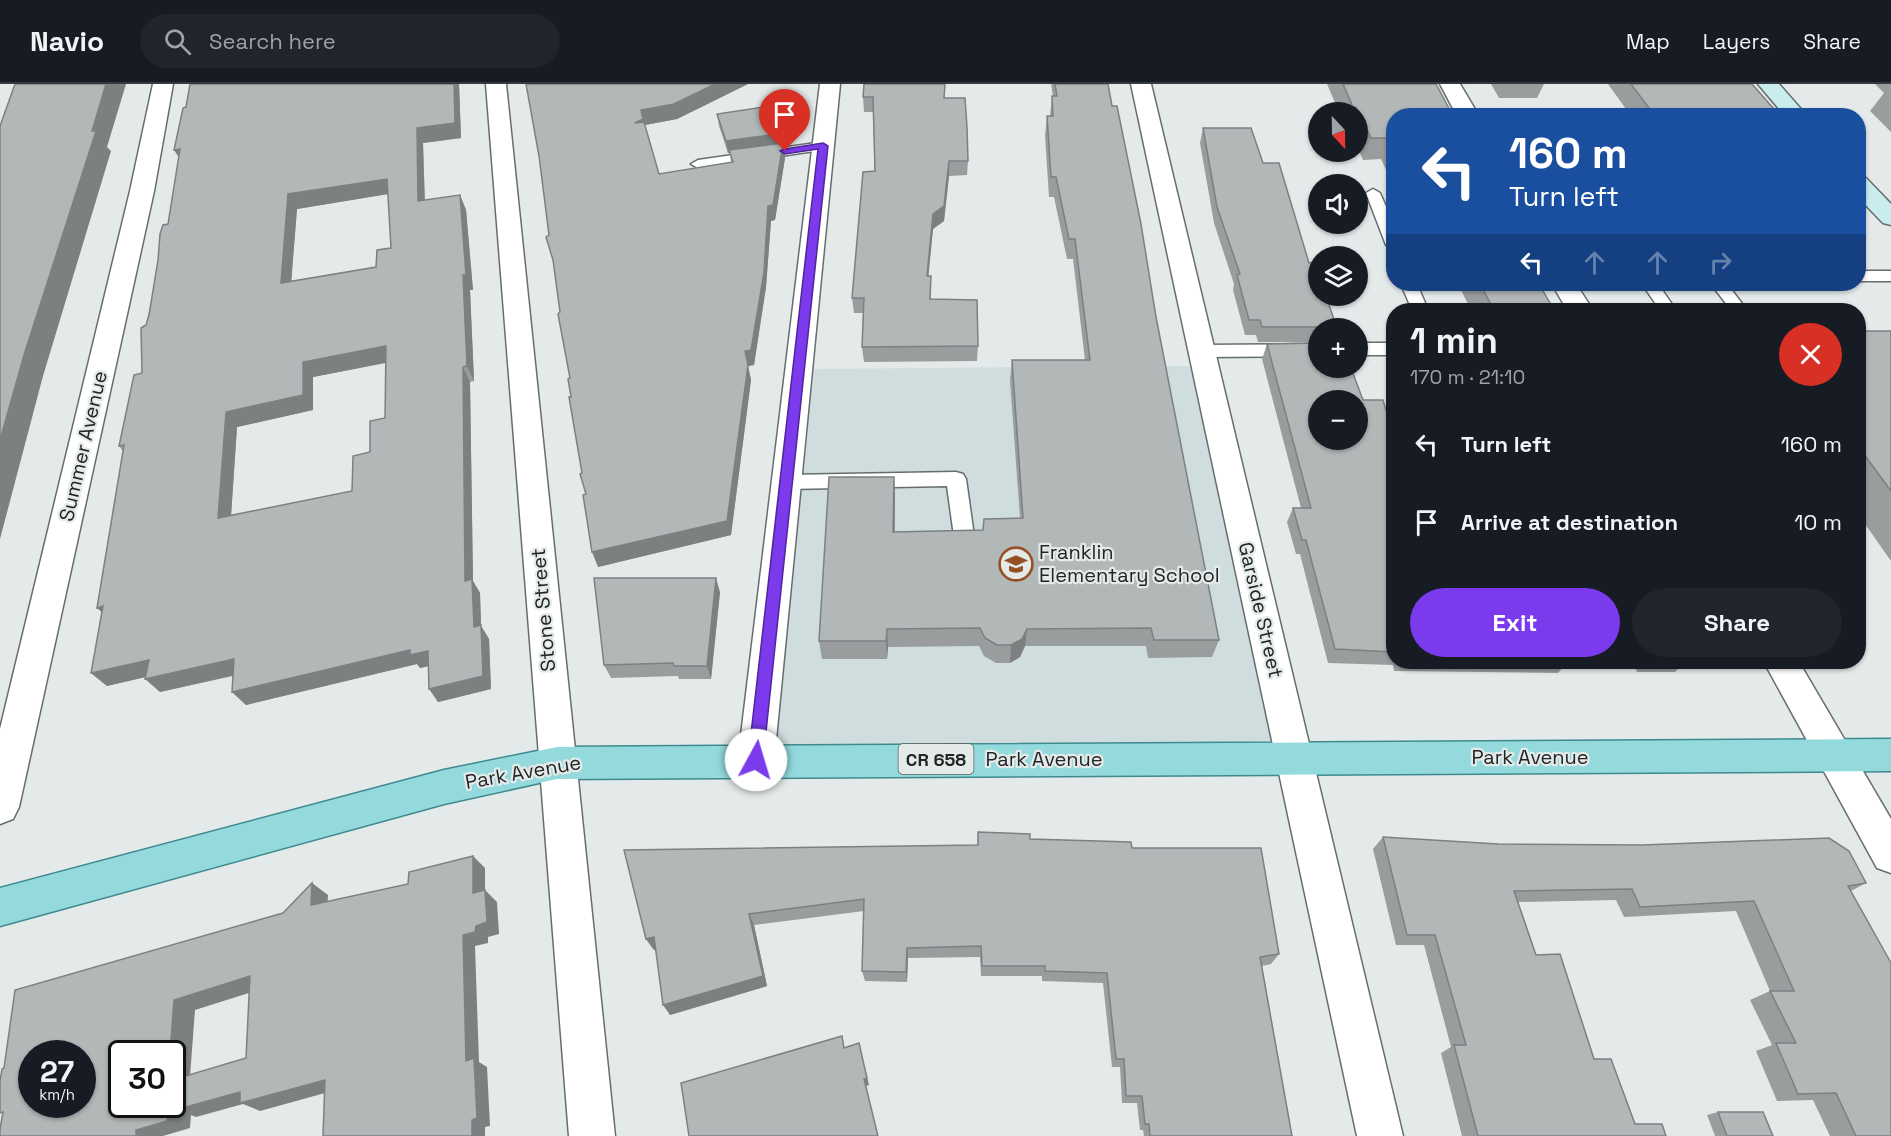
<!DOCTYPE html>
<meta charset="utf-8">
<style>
:root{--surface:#171b24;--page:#20242c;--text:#f1f3f6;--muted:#9ea1a6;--line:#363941;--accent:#7c3aed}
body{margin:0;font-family:"Space Grotesk",sans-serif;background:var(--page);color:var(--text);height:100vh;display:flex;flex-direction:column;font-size:22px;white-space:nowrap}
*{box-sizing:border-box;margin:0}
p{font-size:20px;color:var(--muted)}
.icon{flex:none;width:33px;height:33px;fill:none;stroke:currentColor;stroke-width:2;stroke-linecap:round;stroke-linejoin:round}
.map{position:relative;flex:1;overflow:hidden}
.panel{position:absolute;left:1386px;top:219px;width:480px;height:366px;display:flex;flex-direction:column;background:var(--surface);border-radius:24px;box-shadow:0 2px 4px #0004}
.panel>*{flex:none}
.banner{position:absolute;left:1386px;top:24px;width:480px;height:183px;border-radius:24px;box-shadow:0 2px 4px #0004;background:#1a4fa0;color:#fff;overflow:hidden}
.needle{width:39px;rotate:158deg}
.buttons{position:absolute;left:1308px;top:18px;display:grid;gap:12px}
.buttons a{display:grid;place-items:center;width:60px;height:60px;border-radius:50%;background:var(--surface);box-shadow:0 2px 4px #0004;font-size:30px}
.speed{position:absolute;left:18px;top:956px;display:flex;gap:12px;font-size:30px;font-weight:700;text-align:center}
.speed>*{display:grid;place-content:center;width:78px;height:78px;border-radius:50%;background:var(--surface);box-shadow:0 2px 4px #0004;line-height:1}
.speed small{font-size:15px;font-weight:400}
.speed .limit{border:3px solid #111;border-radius:9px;background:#fff;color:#111}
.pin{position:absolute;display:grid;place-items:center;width:51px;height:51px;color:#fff;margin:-62px -26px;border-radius:50% 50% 50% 0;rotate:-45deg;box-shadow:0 0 6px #0007}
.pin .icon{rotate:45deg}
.me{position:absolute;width:66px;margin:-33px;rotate:6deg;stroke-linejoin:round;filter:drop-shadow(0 0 4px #0008)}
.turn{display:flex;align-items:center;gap:21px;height:126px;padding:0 24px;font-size:27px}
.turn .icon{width:78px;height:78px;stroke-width:2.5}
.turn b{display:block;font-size:42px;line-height:51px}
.lanes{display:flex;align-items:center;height:57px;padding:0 24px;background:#0003;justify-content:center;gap:30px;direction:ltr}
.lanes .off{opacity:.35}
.round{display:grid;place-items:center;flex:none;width:63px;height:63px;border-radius:32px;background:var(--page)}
.summary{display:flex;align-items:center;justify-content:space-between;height:102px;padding:0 24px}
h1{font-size:36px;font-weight:700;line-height:45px}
.button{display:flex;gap:12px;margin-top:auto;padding:12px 24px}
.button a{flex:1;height:69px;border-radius:36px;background:var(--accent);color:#fff;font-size:24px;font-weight:700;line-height:69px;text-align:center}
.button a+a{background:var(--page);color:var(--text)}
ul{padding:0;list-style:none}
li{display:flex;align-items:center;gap:18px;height:78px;padding:0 24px}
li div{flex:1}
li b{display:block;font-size:22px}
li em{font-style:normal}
header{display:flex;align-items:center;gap:36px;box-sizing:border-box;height:84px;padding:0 30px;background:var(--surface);border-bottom:2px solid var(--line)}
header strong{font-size:28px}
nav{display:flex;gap:33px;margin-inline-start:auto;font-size:21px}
.search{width:420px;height:54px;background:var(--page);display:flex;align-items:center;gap:15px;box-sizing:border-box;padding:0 21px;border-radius:33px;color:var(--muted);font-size:22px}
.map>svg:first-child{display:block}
.built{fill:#cfddde}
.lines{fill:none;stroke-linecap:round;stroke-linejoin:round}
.service-casing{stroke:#676d6d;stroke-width:3}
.minor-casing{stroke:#676d6d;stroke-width:3}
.tertiary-casing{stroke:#676d6d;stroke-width:3}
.secondary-casing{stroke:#676d6d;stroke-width:3}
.primary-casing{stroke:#3e8a8e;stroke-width:3}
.service{fill:#fff;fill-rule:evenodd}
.minor{fill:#fff;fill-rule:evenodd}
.tertiary{fill:#fff;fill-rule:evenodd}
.secondary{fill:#c9ecee;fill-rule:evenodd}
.primary{fill:#94dadd;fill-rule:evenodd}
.wall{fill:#999d9e;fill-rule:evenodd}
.shaded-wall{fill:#7d8081}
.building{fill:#b2b7b8;stroke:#7d8081;stroke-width:1.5;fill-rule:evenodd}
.route{fill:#7c3aed;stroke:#51269a;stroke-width:1.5}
.labels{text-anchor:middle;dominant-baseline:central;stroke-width:4.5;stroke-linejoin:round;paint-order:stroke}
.shield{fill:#e4eaea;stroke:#5d6060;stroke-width:1.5}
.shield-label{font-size:18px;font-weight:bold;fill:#232525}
.street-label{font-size:20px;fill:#232525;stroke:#e4eaea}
.poi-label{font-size:20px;fill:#232525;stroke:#e4eaea;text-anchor:start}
</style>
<header>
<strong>Navio</strong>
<div class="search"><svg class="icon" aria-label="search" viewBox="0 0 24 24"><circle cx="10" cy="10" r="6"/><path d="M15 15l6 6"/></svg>Search here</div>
<nav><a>Map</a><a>Layers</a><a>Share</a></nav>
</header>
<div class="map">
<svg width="1891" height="1052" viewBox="0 0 1891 1052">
<rect width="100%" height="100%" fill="#e4eaea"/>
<polygon class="built" points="1193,282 1295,675 768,676 807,285"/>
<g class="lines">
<defs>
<g id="service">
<polygon points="823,58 828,59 830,62 828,65 698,84 691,80 698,76"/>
<polygon points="1373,105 1380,109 1394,141 1394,166 1386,161 1366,109"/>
<rect x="1858" y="187" width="33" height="10"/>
<polygon points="1401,200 1417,200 1428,226 1412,226"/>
<polygon points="1642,200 1658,200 1676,226 1660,226"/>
<polygon points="1711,200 1727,200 1747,226 1731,226"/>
<rect x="1358" y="259" width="36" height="12"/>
<polygon points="1318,260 1318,272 1202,273 1196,271 1193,267 1196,263 1202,261"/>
<polygon points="956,388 963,390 966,395 974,452 971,457 964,460 957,457 954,452 947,402 786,405 779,403 776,398 779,393 786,391"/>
</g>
<g id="minor">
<polygon points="486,0 506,0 615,1052 569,1052"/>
<polygon points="820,0 840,0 774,676 769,688 756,692 743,688 738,676"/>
<polygon points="1131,0 1151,0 1403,1052 1357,1052"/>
<polygon points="1440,0 1460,0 1479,32 1457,32"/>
<polygon points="1552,200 1576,200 1593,226 1567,226"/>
<polygon points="1764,578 1799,578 1891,735 1891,789 1877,784"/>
</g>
<polygon id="tertiary" points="153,0 173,0 154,107 19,723 13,735 0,740 0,645 130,107"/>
<g id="secondary">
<polygon points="1758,0 1779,0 1807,32 1785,32"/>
<polygon points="1858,92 1866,94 1891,120 1891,141 1883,139 1858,113"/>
</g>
<polygon id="primary" points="1891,655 1891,687 557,695 444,720 0,842 0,804 444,686 557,663"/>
</defs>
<use href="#service" class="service-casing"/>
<use href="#minor" class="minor-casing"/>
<use href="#tertiary" class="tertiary-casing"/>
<use href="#secondary" class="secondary-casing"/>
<use href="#primary" class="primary-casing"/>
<use href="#service" class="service"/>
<use href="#minor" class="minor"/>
<use href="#tertiary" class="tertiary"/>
<use href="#secondary" class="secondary"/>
<use href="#primary" class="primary"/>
</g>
<g class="wall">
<path d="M190 0H459L461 54 423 59 425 116 460 111 466 126 473 206H470L474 297 470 298 473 497 480 509 481 542 489 555 491 605 438 618 428 582 420 584 417 580 246 621 232 608 233 592 160 608 145 593 107 602 91 589 102 528 97 524 123 367 119 362 142 289 146 241 168 140 179 72 174 66 186 23ZM388 110 391 164 376 183 291 197 297 125ZM386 279 385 334 352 407 231 431 237 343 313 326V293Z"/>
<polygon points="526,0 748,0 677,35 645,41 659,90 731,78 730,69 728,69 719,42 717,30 791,31 787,61 783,61 785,74 775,136 771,137 766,203 754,281 748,282 751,296 731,451 598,483 582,389 571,313 570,294 549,151 539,72"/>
<polygon points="945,0 945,14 968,77 967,91 949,92 944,137 933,145 928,192 931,215 978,262 977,277 864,278 862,263 863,229 854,229 852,214 875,87 873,28 864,28 863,13"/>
<polygon points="1051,0 1108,0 1112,22 1156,233 1219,556 1212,573 1148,574 1146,562 1025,562 1020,573 1010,579 996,579 984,572 979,562 888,563 887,575 822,575 819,557 894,393 895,413 895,448 983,446 1020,434 1010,296 1012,276 1085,276 1073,175 1067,175 1054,113 1049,113 1045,52 1047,32 1050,32 1052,12 1053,12"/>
<polygon points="1327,0 1436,0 1394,32 1394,88 1387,88 1381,75 1363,76 1358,64 1358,28 1339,28"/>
<polygon points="1491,0 1544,0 1537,14 1499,14"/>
<polygon points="1608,0 1752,0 1780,32 1631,32"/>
<polygon points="1875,0 1891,0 1891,48 1870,27 1884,9"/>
<polygon points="1203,44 1263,79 1318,212 1337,244 1318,244 1318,258 1258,258 1256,251 1245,251 1233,206 1234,200 1214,139 1200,59"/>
<polygon points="1458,200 1539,200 1554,226 1471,226"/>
<polygon points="1858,247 1891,247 1891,477 1858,430"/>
<polygon points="1267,260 1363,316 1394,353 1394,383 1392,385 1394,389 1394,409 1392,411 1394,414 1394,578 1575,578 1569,584 1563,583 1558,589 1394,587 1393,581 1328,579 1300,470 1296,470 1287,438 1293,424 1301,424 1262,275"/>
<polygon points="720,508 711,595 679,595 678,592 611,594 604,581"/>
<polygon points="1633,578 1685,578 1675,588 1637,588"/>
<polygon points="978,748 1030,755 1132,764 1279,870 1271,880 1262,882 1292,1052 1144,1052 1143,1046 1140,1046 1137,1019 1122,1019 1120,983 1112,983 1103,899 1042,897 1042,892 981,892 980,873 908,874 907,898 865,897 862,887 864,827 754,841 767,902 670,931 655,865 654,866 646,855 977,761"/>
<polygon points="1383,753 1866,799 1851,807 1891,1052 1830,1052 1813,1016 1777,1017 1756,967 1772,961 1750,916 1770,907 1736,827 1624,833 1616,816 1518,818 1536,871 1594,975 1635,1040 1666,1052 1462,1052 1441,969 1451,963 1424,861 1396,861 1373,765"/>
<polygon points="1718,1028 1773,1052 1715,1052 1707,1031"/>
</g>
<g class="shaded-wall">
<polygon points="106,0 126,0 107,63 111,67 43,292 0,455 0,356 24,271"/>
<polygon points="454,0 459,0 461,54 423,59 425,132 418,117 417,44"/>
<polygon points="715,0 748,0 677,35 645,41 635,39 641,26"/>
<polygon points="790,19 791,31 787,61 783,61 785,74 775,136 771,137 766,203 754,281 748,282 751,296 731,451 598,483 592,468 745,267 768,122 782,62 728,69 726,57"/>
<polygon points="180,65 184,81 174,66"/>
<polygon points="949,77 949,92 944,137 933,145 927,207 927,192 933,130"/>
<polygon points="387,95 394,109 297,125 290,214 281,199 288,110"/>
<polygon points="460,111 466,126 473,206 470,206 474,297 467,282"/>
<polygon points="386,262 394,277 313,293 313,326 237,343 230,448 218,434 226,328 303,278"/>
<polygon points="463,283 470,298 473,497 480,509 481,542 489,555 491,605 438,618 429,605 474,543 465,497"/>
<polygon points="894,393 895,413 894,467 893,448"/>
<polygon points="716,494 720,508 711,595 707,582"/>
<polygon points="103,522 112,537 97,524"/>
<polygon points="887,545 888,563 887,575 886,557"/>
<polygon points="1027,545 1025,562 1020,573 1010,579 1011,561"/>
<polygon points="410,566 428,567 438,580 420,584 417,580 246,621 232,608"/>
<polygon points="234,575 248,588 160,608 145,595"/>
<polygon points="149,576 163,589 107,602 91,589"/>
<polygon points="473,772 485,784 485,821 473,809"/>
<polygon points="312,799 328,811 327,832 311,821"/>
<polygon points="485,806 497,818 499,850 488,853 488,859 475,862 479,978 487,983 490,1042 485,1043 485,1052 472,1052 466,977 463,851 476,842"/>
<polygon points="749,830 754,841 767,902 670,931 663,921"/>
<polygon points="654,853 661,864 654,866 646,855"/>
<polygon points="907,864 908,874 907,898 906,888"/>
<polygon points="250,892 268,903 195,926 189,1006 172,1000 172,969 170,969 174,916"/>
<polygon points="859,959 869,1001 866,1002 864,995"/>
<polygon points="325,996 343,1004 260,1027 243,1020 196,1033 191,1031 190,1044 163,1052 136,1052 136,1046 169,1020 172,1020 172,1011 240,1008"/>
</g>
<g class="building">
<polygon points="15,0 106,0 92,47 96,47 24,271 0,356 0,42"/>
<path d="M190 0H454L455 39 417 44 418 117 460 111 466 191H463L467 282 463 283 465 497 472 495 474 543 481 541 483 592 429 605 428 567 410 571V566L232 608 234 575 145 595 149 576 91 589 103 522 97 524 124 361 119 362 134 291 142 289 141 244 146 241 149 231 158 176 160 150 163 141 168 140 180 65 174 66 183 24 186 23ZM387 95 391 164 377 166 376 183 281 199 288 110ZM386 262 385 334 370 337V368L353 372 352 407 218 434 226 328 303 311V278Z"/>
<polygon points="526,0 715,0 674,20 641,26 643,35 635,39 644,38 659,90 733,78 729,66 783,59 773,121 768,122 764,188 751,266 745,267 748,281 727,437 592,468 583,411 586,410 580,390 582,389 569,313 571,313 568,295 570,294 558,230 560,228 553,176 546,153 549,151 539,72"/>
<polygon points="864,0 945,0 944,14 965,14 967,43 968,77 949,77 944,122 933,130 927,192 931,192 930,215 977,216 978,262 862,263 864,214 852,214 863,88 875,87 873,13 863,13"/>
<polygon points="1055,0 1108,0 1112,22 1117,22 1141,140 1156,233 1219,556 1154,556 1151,544 1027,545 1022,555 1011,561 997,561 985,554 980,544 887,545 886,557 819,557 829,393 894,393 893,448 983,446 984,435 1023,434 1012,276 1090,276 1075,155 1069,155 1056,93 1051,93 1047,32 1053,32 1052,12 1057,12"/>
<polygon points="1343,0 1436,0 1453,32 1394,32 1394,62 1389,54 1371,54 1356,23 1353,23"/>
<polygon points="1631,0 1752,0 1780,32 1655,32"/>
<polygon points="790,19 785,49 726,57 717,30"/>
<polygon points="1203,44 1251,44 1263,79 1279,79 1309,179 1314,178 1318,194 1318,212 1326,212 1337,244 1325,244 1323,243 1262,243 1260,236 1249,236 1237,191 1240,190 1217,123"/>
<polygon points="1480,200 1539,200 1554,226 1494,226"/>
<polygon points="1858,247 1891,247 1891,407 1858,362"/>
<path d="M1318 259V284H1351L1363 316H1383L1394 353V372H1387L1394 389V401H1389L1394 414V568L1335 565 1306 456H1302L1293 424H1311L1267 260ZM1318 316H1358V356H1318Z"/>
<polygon points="594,494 716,494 707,582 674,582 673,579 604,581"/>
<polygon points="978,748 1030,750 1030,755 1131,758 1132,764 1261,764 1279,870 1260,873 1292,1052 1150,1052 1149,1040 1145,1040 1142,1012 1126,1012 1124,975 1116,975 1107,889 1045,887 1045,882 982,882 981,862 907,864 906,888 862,887 864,815 749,830 763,892 663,921 654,853 646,855 624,766 978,761"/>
<polygon points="1383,753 1498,760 1642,761 1829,754 1849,767 1866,799 1848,802 1891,879 1891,1052 1856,1052 1836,1009 1798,1010 1776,959 1796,959 1770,907 1794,907 1754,817 1640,823 1632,805 1514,807 1536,871 1560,870 1594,975 1611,975 1635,1040 1662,1040 1666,1052 1478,1052 1454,961 1466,961 1435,851 1407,851"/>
<path d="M473 772V809L485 806 487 838 476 842 475 848 463 851 466 977 474 974 477 1034 472 1036V1052H323L325 996 240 1019V1008L175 1026 172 1018V996L246 974 250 892 174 916 170 969H122V1020H169L167 1037 136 1046V1052H0V1045L3 1028 0 1029V997L2 985 4 984 15 906 283 829 312 799 311 821 408 800 409 788ZM32 969H82V1020H32Z"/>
<polygon points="842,952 844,964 859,959 867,994 864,995 878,1052 689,1052 681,999"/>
<polygon points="1718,1028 1763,1028 1773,1052 1727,1052"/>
</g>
<polygon class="route" points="823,59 828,62 763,676 761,681 756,682 750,681 748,676 818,65 785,70 780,67 785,65"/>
<defs>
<symbol id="school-ring" viewBox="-11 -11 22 22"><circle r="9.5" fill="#e4eaea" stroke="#965026" stroke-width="1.5"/><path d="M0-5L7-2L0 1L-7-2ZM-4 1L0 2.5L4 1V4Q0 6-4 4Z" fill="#965026"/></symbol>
</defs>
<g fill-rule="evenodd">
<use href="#school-ring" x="997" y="461" width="38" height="38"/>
</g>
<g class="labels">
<rect class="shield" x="898.5" y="660" width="75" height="30" rx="4.5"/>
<g class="shield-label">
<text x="936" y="675">CR 658</text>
</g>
<g class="street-label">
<text transform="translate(83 362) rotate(-77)">Summer Avenue</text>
<text transform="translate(543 526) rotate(-95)">Stone Street</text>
<text transform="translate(1261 526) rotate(77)">Garside Street</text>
<text x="1530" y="673">Park Avenue</text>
<text x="1044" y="675">Park Avenue</text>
<text transform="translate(523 688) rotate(-10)">Park Avenue</text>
</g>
<g class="poi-label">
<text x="1039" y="468">Franklin<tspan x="1039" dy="23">Elementary School</tspan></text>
</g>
</g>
</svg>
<div class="buttons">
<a><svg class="needle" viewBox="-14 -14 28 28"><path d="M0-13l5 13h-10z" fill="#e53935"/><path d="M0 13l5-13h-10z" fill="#9ea1a6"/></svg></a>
<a><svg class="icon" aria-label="sound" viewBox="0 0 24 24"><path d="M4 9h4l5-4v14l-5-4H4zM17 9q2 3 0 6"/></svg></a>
<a><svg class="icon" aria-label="layers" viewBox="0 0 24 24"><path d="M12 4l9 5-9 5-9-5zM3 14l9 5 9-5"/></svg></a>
<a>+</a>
<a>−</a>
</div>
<div class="speed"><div>27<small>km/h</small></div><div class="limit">30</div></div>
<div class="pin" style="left:785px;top:67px;background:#d93025"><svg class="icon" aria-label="arrive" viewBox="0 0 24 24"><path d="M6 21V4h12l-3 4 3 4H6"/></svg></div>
<svg class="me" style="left:756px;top:676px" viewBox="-20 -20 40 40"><circle r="19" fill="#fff"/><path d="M0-13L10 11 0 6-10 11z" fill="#7c3aed"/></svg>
<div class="banner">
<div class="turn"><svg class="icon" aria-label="left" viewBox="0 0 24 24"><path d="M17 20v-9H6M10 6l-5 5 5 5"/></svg><div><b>160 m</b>Turn left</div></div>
<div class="lanes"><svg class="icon" aria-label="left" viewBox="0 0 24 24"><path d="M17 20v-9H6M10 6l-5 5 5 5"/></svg><svg class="icon off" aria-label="ahead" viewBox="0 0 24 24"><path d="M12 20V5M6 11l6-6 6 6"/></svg><svg class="icon off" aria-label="ahead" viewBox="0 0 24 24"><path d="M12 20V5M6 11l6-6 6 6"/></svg><svg class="icon off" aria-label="right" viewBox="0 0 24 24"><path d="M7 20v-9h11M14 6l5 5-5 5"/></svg></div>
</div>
<section class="panel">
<div class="summary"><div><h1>1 min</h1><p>170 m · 21:10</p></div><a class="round" style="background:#d93025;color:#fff"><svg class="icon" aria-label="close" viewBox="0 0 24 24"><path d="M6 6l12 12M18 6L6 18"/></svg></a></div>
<ul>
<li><svg class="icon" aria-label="left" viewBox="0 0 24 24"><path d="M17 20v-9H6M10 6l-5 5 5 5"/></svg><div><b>Turn left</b></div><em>160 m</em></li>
<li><svg class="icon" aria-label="arrive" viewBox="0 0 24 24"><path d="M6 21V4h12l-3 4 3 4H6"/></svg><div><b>Arrive at destination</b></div><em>10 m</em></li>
</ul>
<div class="button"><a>Exit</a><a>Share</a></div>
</section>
</div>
